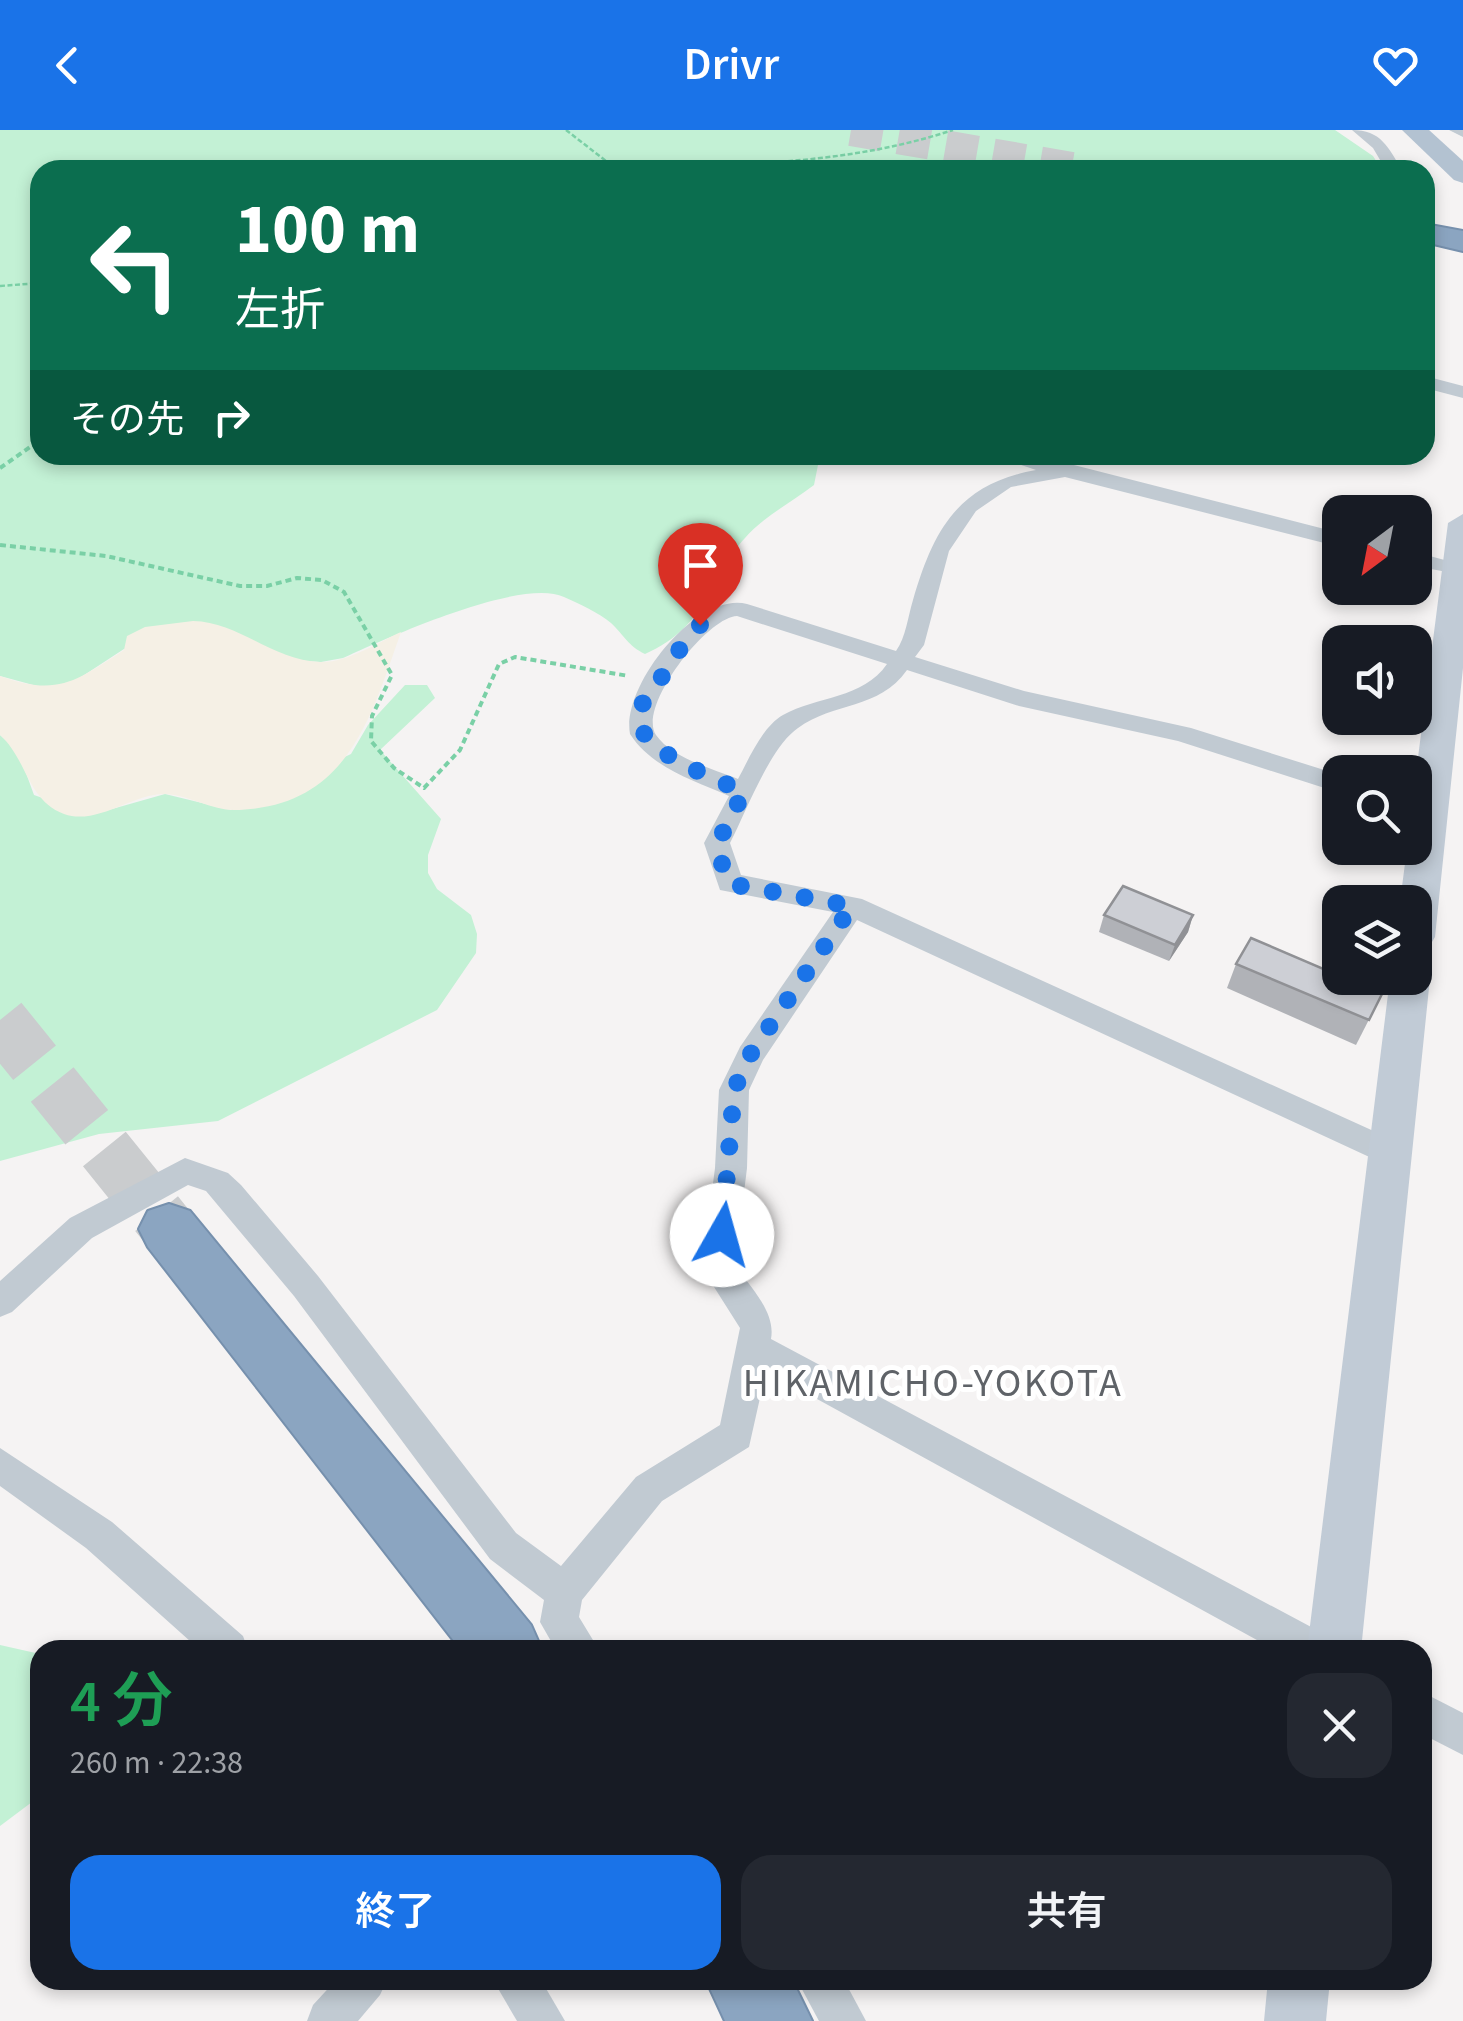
<!DOCTYPE html>
<html lang="ja">
<meta charset="utf-8">
<style>
:root{--surface:#171b24;--page:#242831;--text:#f1f3f6;--muted:#9ea1a6;--accent:#1a73e8}
body{margin:0;font-family:"Source Sans 3","Noto Sans JP",sans-serif;background:var(--page);color:var(--text);height:100vh;display:flex;flex-direction:column;font-size:38px;white-space:nowrap}
*{box-sizing:border-box;margin:0}
p{font-size:32px;color:var(--muted)}
.icon{flex:none;width:55px;height:55px;fill:none;stroke:currentColor;stroke-width:2;stroke-linecap:round;stroke-linejoin:round}
.map{position:relative;flex:1;overflow:hidden}
.sheet{position:absolute;left:30px;top:1510px;width:1402px;height:350px;display:flex;flex-direction:column;background:var(--surface);border-radius:30px;box-shadow:0 5px 15px #0003}
.sheet>*{flex:none}
.guide{position:absolute;left:30px;top:30px;width:1405px;height:305px;border-radius:30px;box-shadow:0 5px 15px #0003;background:#0b6e4f;color:#fff;overflow:hidden}
.needle{width:65px;rotate:212deg}
.tools{position:absolute;left:1322px;top:365px;display:grid;gap:20px}
.tools a{display:grid;place-items:center;width:110px;height:110px;border-radius:20px;background:var(--surface);box-shadow:0 5px 15px #0003;font-size:50px}
.pin{position:absolute;display:grid;place-items:center;width:85px;height:85px;color:#fff;margin:-102px -42px;border-radius:50% 50% 50% 0;rotate:-45deg;box-shadow:0 0 10px #0007}
.pin .icon{rotate:45deg}
.me{position:absolute;width:110px;margin:-55px;rotate:7deg;stroke-linejoin:round;filter:drop-shadow(0 0 8px #0008)}
.turn{display:flex;align-items:center;gap:35px;height:210px;padding:0 40px;font-size:45px}
.turn .icon{width:130px;height:130px;stroke-width:2.5}
.turn b{display:block;font-size:70px;line-height:85px}
.then{display:flex;align-items:center;height:95px;padding:0 40px;background:#0003;gap:20px;font-size:38px}
.round{display:grid;place-items:center;flex:none;width:105px;height:105px;border-radius:30px;background:var(--page)}
.headline{display:flex;align-items:center;justify-content:space-between;height:170px;padding:0 40px}
h1{font-size:60px;font-weight:600;line-height:75px;color:#1e9e55}
.cta{display:flex;gap:20px;margin-top:auto;padding:20px 40px}
.cta a{flex:1;height:115px;border-radius:30px;background:var(--accent);color:#fff;font-size:40px;font-weight:600;line-height:115px;text-align:center}
.cta a+a{background:var(--page);color:var(--text)}
header{display:flex;justify-content:space-between;align-items:center;height:130px;padding:0 40px;background:var(--accent);color:#fff;font-size:45px;font-weight:600}
.map>svg:first-child{display:block}
.green{fill:#c3f1d5}
.sand{fill:#f5f0e5}
.lines{fill:none;stroke-linecap:round;stroke-linejoin:round}
.highway-tunnel-far1{stroke:#caccce;stroke-width:32;stroke-dasharray:32 16;stroke-linecap:butt}
.highway-tunnel{stroke:#caccce;stroke-width:55;stroke-dasharray:55 28;stroke-linecap:butt}
.highway-casing{stroke:#7690ad;stroke-width:4}
.path-far1{stroke:#7ad0a6;stroke-width:2.5;stroke-dasharray:5 2.5;stroke-linecap:butt}
.path{stroke:#7ad0a6;stroke-width:4;stroke-dasharray:6 4;stroke-linecap:butt}
.street{fill:#c1cad2;fill-rule:evenodd}
.secondary{fill:#c1cbd6;fill-rule:evenodd}
.primary{fill:#b3c2d1;fill-rule:evenodd}
.highway{fill:#8ba5c1;fill-rule:evenodd}
.wall{fill:#b0b2b7}
.shaded-wall{fill:#909195}
.building{fill:#cdcfd5;stroke:#909195;stroke-width:2.5}
.route{stroke:#1a73e8;stroke-width:18;stroke-dasharray:0 32.4}
.labels{text-anchor:middle;dominant-baseline:central;stroke-width:10;stroke-linejoin:round;paint-order:stroke}
.quarter-label{font-size:40px;letter-spacing:2.5px;fill:#5f6368;stroke:#fff}
</style>
<header><svg class="icon" aria-label="back" viewBox="0 0 24 24"><path d="M15 5l-7 7 7 7"/></svg>Drivr<svg class="icon" aria-label="heart" viewBox="0 0 24 24"><path d="M12 20l-8-8c-3-5 5-10 8-4 3-6 11-1 8 4z"/></svg></header>
<div class="map">
<svg width="1463" height="1891" viewBox="0 0 1463 1891">
<rect width="100%" height="100%" fill="#f5f3f3"/>
<g class="green">
<path d="M0 0H1335L1373 26 1382 40H40V325H820L814 355C792 372 763 387 745 408 705 452 710 495 645 524 628 516 624 505 611 493 599 483 578 473 564 467 521 447 387 508 343 528L321 532 124 519 72 553 48 559 0 546Z"/>
<polygon points="405,555 427,555 435,568 380,620 441,689 428,725 428,743 437,759 471,785 477,804 476,823 437,880 218,991 99,1004 0,1031 0,605 18,621 34,665 91,685 165,664 231,680 351,624 368,595"/>
<polygon points="0,1515 40,1524 40,1666 0,1696"/>
</g>
<path class="sand" d="M193 491C239 492 274 531 320 532 347 533 377 513 401 502 370 590 347 678 234 680 212 680 190 666 167 664 134 662 98 696 64 684 27 670 27 629 0 605V546C58 567 76 551 124 520L127 506 145 497Z"/>
<g class="lines">
<polyline class="highway-tunnel-far1" points="851,0 1083,40"/>
<polyline class="highway-tunnel" points="0,890 169,1099"/>
<defs>
<g id="highway">
<polygon points="1425,94 1463,101 1463,121 1425,112"/>
<polygon points="169,1074 190,1081 531,1495 542,1520 461,1520 148,1117 139,1099 148,1081"/>
<polygon points="706,1850 792,1850 812,1891 725,1891"/>
</g>
</defs>
<use href="#highway" class="highway-casing"/>
<g class="path-far1">
<polyline points="566,0 606,31"/>
<path d="M556 40C597 31 637 35 679 35 771 35 865 29 953 0"/>
<polyline points="0,156 40,153"/>
</g>
<g class="path">
<polyline points="0,338 40,310"/>
<polyline points="0,415 106,426 240,456 267,456 297,448 322,450 344,462 392,545 372,586 371,611 394,638 424,658 460,620 499,534 515,527 629,546"/>
</g>
<g class="street">
<path d="M1352 0C1381 0 1388 17 1402 40H1386L1373 18Z"/>
<polygon points="1449,0 1463,0 1463,7"/>
<polygon points="1425,246 1463,256 1463,268 1425,258"/>
<path d="M992 325H1027L1070 334 1340 403V417L1065 347 1011 357 976 381 949 421 924 515 915 527 1024 561 1191 598 1340 645V663L1178 611 1019 576 907 540C879 580 833 572 798 598 770 617 746 682 730 713L741 745 862 769 1400 1013 1405 1022 1400 1031 1389 1035 1378 1031 857 790 763 930 749 960 747 1038 735 1135C750 1157 776 1182 771 1209L1328 1506 1333 1520H1275L766 1241 749 1317 662 1371 582 1470 579 1487 599 1520H556L540 1492 544 1470 490 1429 294 1166 206 1061 188 1055 92 1108 12 1182 0 1187V1151L70 1088 185 1028 228 1043 241 1055 318 1146 516 1403 561 1436 636 1347 720 1295 740 1198 702 1138 715 1038 719 960 740 917 833 782 720 760 704 713 729 666C693 650 652 638 630 604 621 557 696 461 747 474L896 521C906 507 908 486 913 470 934 398 959 354 1036 340ZM737 486 887 534C863 569 817 566 783 585 762 597 749 629 738 649 713 639 672 628 656 605 637 577 707 487 737 486Z"/>
<polygon points="1415,422 1463,435 1463,445 1415,436"/>
<polygon points="0,1318 112,1392 243,1506 248,1520 200,1520 86,1418 0,1356"/>
<polygon points="1422,1562 1463,1583 1463,1625 1422,1604"/>
<polygon points="336,1850 387,1850 380,1865 358,1891 307,1891 313,1875"/>
<polygon points="493,1850 541,1850 565,1891 517,1891"/>
<polygon points="797,1850 844,1850 866,1891 819,1891"/>
</g>
<g class="secondary">
<polygon points="1463,384 1463,538 1435,807 1429,817 1415,821 1415,772 1400,772 1407,718 1415,718 1415,651 1448,393"/>
<polygon points="1415,834 1424,837 1430,848 1361,1520 1307,1520 1390,848 1415,848"/>
<polygon points="1268,1850 1330,1850 1326,1891 1264,1891"/>
</g>
<polygon class="primary" points="1402,0 1429,0 1463,31 1463,53 1454,50"/>
<use href="#highway" class="highway"/>
</g>
<g class="wall">
<polygon points="1104,785 1193,785 1188,802 1169,831 1099,802"/>
<polygon points="1236,834 1382,864 1356,915 1227,858"/>
</g>
<polygon class="shaded-wall" points="1193,785 1188,802 1169,831 1175,815"/>
<g class="building">
<polygon points="1123,756 1193,785 1175,815 1104,785"/>
<polygon points="1251,808 1340,846 1340,848 1344,848 1382,864 1369,890 1236,834"/>
</g>
<g class="lines">
<path class="route" d="M700 495C682 512 673 531 659 551 653 562 641 571 639 583 632 620 716 648 744 662 724 701 709 711 730 754L852 776 750 925 734 960 722 1105"/>
</g>
<g class="labels">
<g class="quarter-label">
<text x="933" y="1253">HIKAMICHO-YOKOTA</text>
</g>
</g>
</svg>
<div class="tools">
<a><svg class="needle" viewBox="-14 -14 28 28"><path d="M0-13l5 13h-10z" fill="#e53935"/><path d="M0 13l5-13h-10z" fill="#9ea1a6"/></svg></a>
<a><svg class="icon" aria-label="sound" viewBox="0 0 24 24"><path d="M4 9h4l5-4v14l-5-4H4zM17 9q2 3 0 6"/></svg></a>
<a><svg class="icon" aria-label="search" viewBox="0 0 24 24"><circle cx="10" cy="10" r="6"/><path d="M15 15l6 6"/></svg></a>
<a><svg class="icon" aria-label="layers" viewBox="0 0 24 24"><path d="M12 4l9 5-9 5-9-5zM3 14l9 5 9-5"/></svg></a>
</div>
<div class="pin" style="left:700px;top:495px;background:#d93025"><svg class="icon" aria-label="arrive" viewBox="0 0 24 24"><path d="M6 21V4h12l-3 4 3 4H6"/></svg></div>
<svg class="me" style="left:722px;top:1105px" viewBox="-20 -20 40 40"><circle r="19" fill="#fff"/><path d="M0-13L10 11 0 6-10 11z" fill="#1a73e8"/></svg>
<div class="guide">
<div class="turn"><svg class="icon" aria-label="left" viewBox="0 0 24 24"><path d="M17 20v-9H6M10 6l-5 5 5 5"/></svg><div><b>100 m</b>左折</div></div>
<div class="then">その先<svg class="icon" aria-label="right" viewBox="0 0 24 24"><path d="M7 20v-9h11M14 6l5 5-5 5"/></svg></div>
</div>
<section class="sheet">
<div class="headline"><div><h1>4 分</h1><p>260 m · 22:38</p></div><a class="round"><svg class="icon" aria-label="close" viewBox="0 0 24 24"><path d="M6 6l12 12M18 6L6 18"/></svg></a></div>
<div class="cta"><a>終了</a><a>共有</a></div>
</section>
</div>
